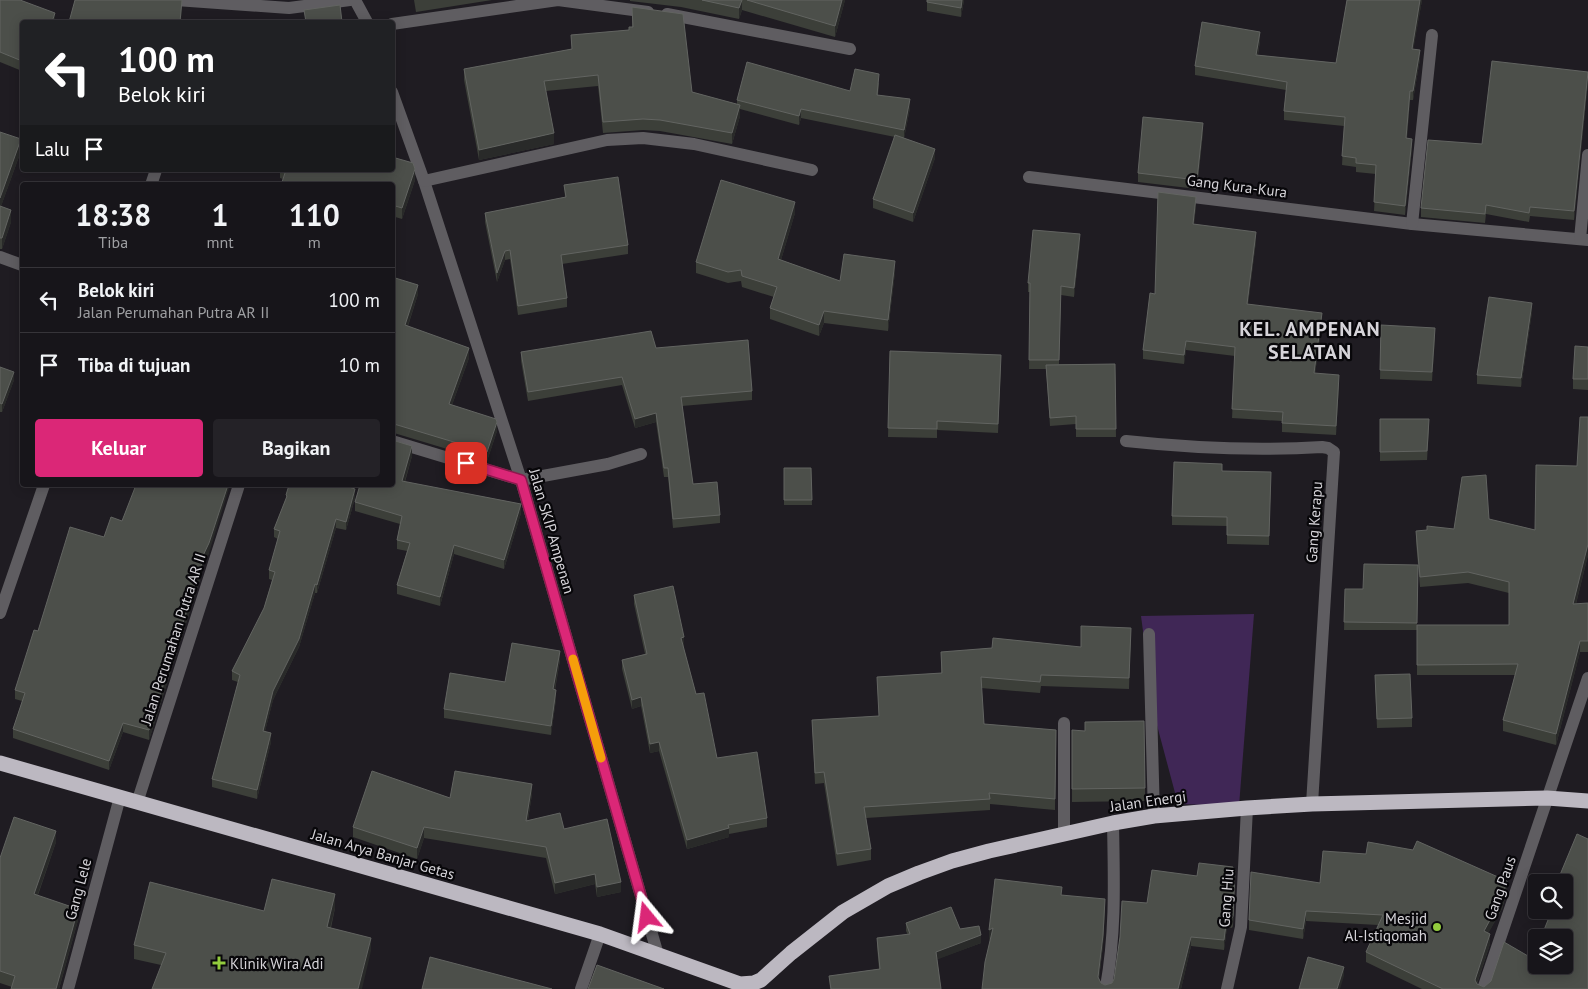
<!DOCTYPE html>
<html lang="id">
<style>
:root{--surface:#17151a;--page:#242227;--text:#f1f3f6;--muted:#9e9fa2;--line:#363439;--accent:#db2777}
body{margin:0;font-family:"PT Sans",sans-serif;background:var(--page);color:var(--text);height:100vh;display:flex;flex-direction:column;font-size:19px;white-space:nowrap}
*{box-sizing:border-box;margin:0}
p{font-size:16px;color:var(--muted)}
.icon{flex:none;width:28px;height:28px;fill:none;stroke:currentColor;stroke-width:2;stroke-linecap:round;stroke-linejoin:round}
.map{position:relative;flex:1;overflow:hidden}
.drawer{position:absolute;left:20px;top:182px;width:375px;height:305px;display:flex;flex-direction:column;background:var(--surface);border-radius:5px;box-shadow:0 2px 12px #0003,0 0 0 1px var(--line)}
.drawer>*{flex:none}
.top-card{position:absolute;left:20px;top:20px;width:375px;height:152px;border-radius:5px;box-shadow:0 2px 12px #0003,0 0 0 1px var(--line);background:#202124;color:#fff;overflow:hidden}
.tools{position:absolute;left:1528px;top:874px;display:grid;gap:10px}
.tools a{display:grid;place-items:center;width:45px;height:45px;border-radius:5px;background:var(--surface);box-shadow:0 2px 12px #0003,0 0 0 1px var(--line);font-size:25px}
.pin{position:absolute;display:grid;place-items:center;width:42px;height:42px;color:#fff;margin:-21px;border-radius:10px;box-shadow:0 2px 8px #0006}
.me{position:absolute;width:55px;margin:-28px;rotate:344deg;stroke-linejoin:round;filter:drop-shadow(0 0 4px #0008)}
.turn{display:flex;align-items:center;gap:18px;height:105px;padding:0 15px;font-size:22px}
.turn .icon{width:65px;height:65px;stroke-width:2.5}
.turn b{display:block;font-size:35px;line-height:42px}
.then{display:flex;align-items:center;height:48px;padding:0 15px;background:#0003;gap:10px;font-size:19px}
.eta{display:flex;justify-content:space-evenly;align-items:center;height:85px;text-align:center}
.eta b{font-size:30px;font-weight:600;line-height:35px}
.primary-button{display:flex;gap:10px;margin-top:auto;padding:10px 15px}
.primary-button a{flex:1;height:58px;border-radius:5px;background:var(--accent);color:#fff;font-size:20px;font-weight:600;line-height:58px;text-align:center}
.primary-button a+a{background:var(--page);color:var(--text)}
ul{padding:0;list-style:none}
li{display:flex;align-items:center;gap:15px;height:65px;padding:0 15px;border-top:1px solid var(--line)}
li div{flex:1}
li b{display:block;font-size:19px}
li em{font-style:normal}
.map>svg:first-child{display:block}
.green{fill:#402756}
.lines{fill:none;stroke-linecap:round;stroke-linejoin:round}
.minor{stroke:#5f5d61;stroke-width:12}
.highway{stroke:#bcb8c1;stroke-width:15}
.wall{fill:#3c3f39}
.shaded-wall{fill:#292a29}
.building{fill:#4c4f4a;stroke:#626461;fill-rule:evenodd}
.route-casing{stroke:#8e194d;stroke-width:12}
.route{stroke:#db2777;stroke-width:9}
.slow{stroke:#f59e0b;stroke-width:9}
.poi-dot{fill:#93cc3d;stroke:#08070a;stroke-width:2}
.labels{text-anchor:middle;dominant-baseline:central;stroke-width:4.5;stroke-linejoin:round;paint-order:stroke}
.street-label{font-size:15px;fill:#d6d4d9;stroke:#08070a}
.poi-label{font-size:15px;fill:#d6d4d9;stroke:#08070a;text-anchor:end}
.district-label{font-size:20px;font-weight:bold;letter-spacing:1px;fill:#d6d4d9;stroke:#08070a}
</style>
<div class="map">
<svg width="1588" height="989" viewBox="0 0 1588 989">
<rect width="100%" height="100%" fill="#1f1c22"/>
<polygon class="green" points="1254,614 1239,806 1178,804 1154,714 1141,616"/>
<g class="lines">
<g class="minor">
<polyline points="176,0 289,8 350,0"/>
<polyline points="355,0 367,22"/>
<polyline points="667,14 850,49"/>
<polyline points="392,24 558,0 648,12"/>
<polyline points="392,92 424,181 521,480 658,955"/>
<polyline points="1029,177 1412,224 1588,240"/>
<polyline points="424,181 607,140 643,138 694,144 812,170"/>
<polyline points="151,185 156,170"/>
<polyline points="1412,224 1432,35"/>
<polyline points="1580,239 1588,155"/>
<polyline points="0,257 22,265"/>
<polyline points="392,441 521,480 608,464 641,454"/>
<path d="M1126 441C1191 448 1257 451 1322 447L1328 448 1334 452 1312 804"/>
<polyline points="0,613 44,485"/>
<polyline points="1149,634 1154,816"/>
<polyline points="137,803 239,485"/>
<polyline points="1064,834 1064,723"/>
<path d="M1106 987C1116 931 1114 880 1113 823"/>
<polyline points="68,989 120,797"/>
<polyline points="581,989 600,934"/>
<polyline points="1227,989 1241,927 1247,808"/>
<polyline points="1483,989 1588,678"/>
</g>
<polyline class="highway" points="0,763 600,934 740,984 754,983 761,980 791,953 843,912 888,886 919,873 952,861 989,851 1113,823 1154,816 1247,808 1312,804 1547,798 1588,801"/>
</g>
<g class="wall">
<polygon points="0,0 55,22 22,22 22,71 0,62"/>
<polygon points="414,0 492,0 416,12"/>
<polygon points="630,0 845,0 835,37 742,10 739,19 681,7 630,1"/>
<polygon points="964,0 961,17 927,11 927,2"/>
<polygon points="1347,0 1422,0 1413,49 1420,59 1413,100 1410,100 1407,138 1412,148 1405,215 1374,211 1376,174 1356,172 1356,167 1342,165 1344,126 1284,120 1284,111 1286,90 1195,75 1195,66 1260,41 1258,55 1336,63"/>
<polygon points="632,7 692,92 737,104 737,100 850,91 879,83 878,95 910,108 904,138 935,158 913,222 873,208 873,199 895,137 801,118 799,125 740,109 740,116 732,144 660,131 643,130 603,133 598,86 546,91 554,144 479,160 464,80 464,69 572,49 571,35 629,30 632,27"/>
<polygon points="1588,72 1588,82 1574,220 1530,216 1529,222 1486,214 1485,223 1421,217 1421,208 1482,144"/>
<polygon points="0,132 21,151 1,206 11,222 2,249 0,249"/>
<polygon points="1203,132 1197,189 1138,182 1138,173"/>
<polygon points="280,170 392,170 415,180 402,219 392,216 392,185 283,179 280,178"/>
<polygon points="564,185 628,245 628,254 562,264 567,298 567,307 518,315 510,259 505,260 497,282 485,222 485,213 565,197"/>
<polygon points="1196,206 1194,224 1256,241 1248,304 1322,322 1315,374 1339,384 1336,435 1282,432 1282,421 1232,418 1235,356 1186,350 1184,364 1143,359 1143,350 1155,294"/>
<polygon points="795,213 781,260 840,281 895,272 888,331 824,323 819,336 770,319 770,308 774,297 742,287 741,281 728,283 696,273 696,262"/>
<polygon points="1080,243 1074,297 1061,295 1059,364 1115,364 1116,437 1076,437 1076,424 1050,426 1046,369 1029,369 1030,292 1028,292 1028,283"/>
<polygon points="392,277 418,294 408,326 469,358 452,405 497,431 487,461 394,433 392,434"/>
<polygon points="1532,312 1521,387 1477,384 1477,375"/>
<polygon points="1381,325 1435,337 1432,381 1380,379"/>
<polygon points="1588,347 1588,390 1573,389 1573,379"/>
<polygon points="656,348 752,391 752,400 682,406 693,484 720,515 720,523 673,528 668,477 664,477 656,422 635,428 622,385 528,401 521,361 521,352"/>
<polygon points="890,351 1001,364 998,433 937,430 937,438 888,437"/>
<polygon points="0,367 14,380 2,412 0,412"/>
<polygon points="1588,417 1588,555 1576,604 1588,603 1588,652 1580,652 1556,745 1503,731 1503,720 1515,675 1417,675 1417,630 1344,630 1345,589 1363,589 1418,565 1417,625 1509,625 1509,593 1468,583 1420,587 1416,542 1416,531 1454,529 1489,519 1535,530 1577,466"/>
<polygon points="1380,419 1429,428 1427,460 1380,461"/>
<polygon points="412,456 405,482 521,513 504,569 454,554 440,606 397,594 397,585 407,551 397,549 397,540 400,524 355,511 355,502"/>
<polygon points="784,468 811,468 812,505 784,505"/>
<polygon points="1222,471 1271,472 1269,545 1227,544 1227,526 1172,525 1172,516"/>
<polygon points="286,495 355,498 346,530 336,528 317,593 315,593 299,647 273,700 265,731 271,742 257,799 212,787 212,779 238,682 232,680 232,671 264,608 272,580 269,579 269,570 278,539 274,537 274,529 286,500"/>
<polygon points="122,521 209,553 202,567 202,573 149,740 123,732 109,770 13,738 13,729 22,701 15,699 15,690 38,631 104,537"/>
<polygon points="634,595 684,646 683,646 696,694 717,758 767,818 767,827 729,834 729,837 687,849 659,751 650,753 641,706 632,709 622,669 622,660 645,654 634,604"/>
<polygon points="1131,628 1129,689 1041,686 1040,693 981,688 984,724 1056,730 1055,810 990,804 990,810 866,818 871,849 871,860 837,866 824,783 815,784 812,720 879,716 877,677 941,673 941,652 1081,647"/>
<polygon points="560,660 555,690 556,699 551,735 444,718 444,709 505,682"/>
<polygon points="1375,684 1412,718 1412,727 1377,728"/>
<polygon points="1072,730 1145,788 1145,801 1072,802"/>
<polygon points="532,794 528,820 564,829 621,892 597,897 595,884 555,894 546,858 424,838 417,859 353,837 353,827 450,798"/>
<polygon points="56,842 38,895 78,920 59,989 11,989 12,987 0,983 0,858"/>
<polygon points="1233,869 1235,879 1233,926 1232,928 1227,927 1224,950 1191,946 1181,989 982,989 991,939 989,940 1062,895 1105,909 1103,945 1099,979 1101,983 1105,985 1112,983 1147,903 1197,876"/>
<polygon points="1320,883 1507,891 1502,909 1488,933 1490,944 1477,984 1484,987 1528,956 1542,935 1588,989 1422,989 1366,962 1366,952 1378,925 1306,921 1303,939 1249,930 1249,920"/>
<polygon points="335,908 331,928 371,951 161,965 134,959 134,945 264,911"/>
<polygon points="906,923 960,929 981,943 937,959 941,989 830,989 829,976 879,969 877,946 877,938 908,935 906,931"/>
</g>
<g class="shaded-wall">
<polygon points="182,0 182,9 181,22 180,22"/>
<polygon points="742,0 742,10 739,19 739,8"/>
<polygon points="842,0 845,0 835,37 835,26"/>
<polygon points="962,0 964,0 961,17 961,8"/>
<polygon points="1420,0 1422,0 1412,58 1412,49"/>
<polygon points="55,13 55,22 52,22"/>
<polygon points="1260,32 1260,41 1256,64 1256,55"/>
<polygon points="1420,50 1420,59 1413,100 1413,91"/>
<polygon points="1588,73 1588,82 1574,220 1574,211"/>
<polygon points="1410,91 1410,100 1406,147 1406,138"/>
<polygon points="910,99 910,108 904,139 904,130"/>
<polygon points="740,105 740,116 732,144 732,133"/>
<polygon points="801,109 801,118 799,125 799,116"/>
<polygon points="1203,123 1203,132 1197,189 1197,180"/>
<polygon points="554,133 554,144 479,160 479,150"/>
<polygon points="21,139 21,151 0,209 0,198"/>
<polygon points="1412,139 1412,148 1405,215 1405,206"/>
<polygon points="935,149 935,158 913,222 913,213"/>
<polygon points="415,169 415,180 402,219 402,208"/>
<polygon points="1196,197 1196,206 1193,233 1193,224"/>
<polygon points="795,202 795,213 778,270 778,259"/>
<polygon points="11,210 11,222 2,249 2,238"/>
<polygon points="1256,232 1256,241 1247,313 1247,304"/>
<polygon points="1080,234 1080,243 1074,297 1074,288"/>
<polygon points="505,251 505,260 497,282 497,273"/>
<polygon points="895,261 895,272 888,331 888,320"/>
<polygon points="418,285 418,294 405,334 405,325"/>
<polygon points="1532,303 1532,312 1521,387 1521,378"/>
<polygon points="824,311 824,323 819,336 819,325"/>
<polygon points="1322,313 1322,322 1314,382 1314,373"/>
<polygon points="1435,328 1435,337 1432,381 1432,372"/>
<polygon points="1186,341 1186,350 1184,364 1184,355"/>
<polygon points="469,348 469,358 449,413 449,404"/>
<polygon points="14,372 14,380 2,412 2,404"/>
<polygon points="1339,375 1339,384 1336,435 1336,426"/>
<polygon points="656,413 656,422 635,428 635,419"/>
<polygon points="497,422 497,431 487,461 487,452"/>
<polygon points="392,424 394,424 394,433 392,434"/>
<polygon points="412,446 412,456 402,490 402,481"/>
<polygon points="228,485 230,485 209,553 202,567 202,573 149,740 149,730 200,562"/>
<polygon points="355,489 355,498 346,530 346,522"/>
<polygon points="521,504 521,513 504,569 504,560"/>
<polygon points="336,519 336,528 317,593 317,585"/>
<polygon points="1588,544 1588,555 1573,615 1573,604"/>
<polygon points="454,545 454,554 440,606 440,597"/>
<polygon points="315,584 315,593 299,647 273,700 263,739 263,731 273,691"/>
<polygon points="684,637 684,646 681,647 681,638"/>
<polygon points="1580,641 1580,652 1556,745 1556,734"/>
<polygon points="560,651 560,660 553,698 553,689"/>
<polygon points="556,690 556,699 551,735 551,726"/>
<polygon points="641,697 641,706 632,709 632,700"/>
<polygon points="123,723 123,732 109,770 109,761"/>
<polygon points="271,733 271,742 257,799 257,790"/>
<polygon points="659,742 659,751 650,753 650,744"/>
<polygon points="532,784 532,794 526,831 526,821"/>
<polygon points="424,827 424,838 417,859 417,848"/>
<polygon points="729,828 729,837 687,849 687,840"/>
<polygon points="56,831 56,842 34,905 34,894"/>
<polygon points="1235,869 1235,879 1232,928 1232,918"/>
<polygon points="595,874 595,884 555,894 555,883"/>
<polygon points="1507,881 1507,891 1502,909 1484,941 1484,931"/>
<polygon points="621,882 621,892 597,897 597,887"/>
<polygon points="335,894 335,908 327,940 327,927"/>
<polygon points="1105,899 1103,945 1098,986 1098,977"/>
<polygon points="78,909 78,920 59,989 56,989"/>
<polygon points="1306,911 1306,921 1303,939 1303,929"/>
<polygon points="1227,917 1227,927 1224,950 1224,940"/>
<polygon points="993,928 993,938 989,940 989,930"/>
<polygon points="1490,934 1490,944 1475,989 1475,980"/>
<polygon points="981,935 981,943 936,960 936,952"/>
<polygon points="1191,937 1191,946 1181,989 1178,989"/>
<polygon points="371,938 371,951 362,989 358,989"/>
<polygon points="1344,967 1344,976 1340,989 1337,989"/>
</g>
<g class="building">
<polygon points="0,0 20,0 55,13 52,22 22,22 22,61 0,52"/>
<polygon points="75,0 182,0 180,22 69,22"/>
<polygon points="702,0 742,0 739,8"/>
<polygon points="747,0 842,0 835,26"/>
<polygon points="927,0 962,0 961,8 927,2"/>
<polygon points="1347,0 1420,0 1412,49 1420,50 1413,91 1410,91 1406,138 1412,139 1405,206 1374,202 1376,165 1356,163 1356,158 1342,156 1345,117 1284,111 1287,82 1195,66 1202,22 1260,32 1256,55 1336,63"/>
<polygon points="340,5 342,22 306,22 304,10"/>
<polygon points="632,7 683,14 692,92 740,105 732,133 660,120 643,119 603,122 598,75 544,81 554,133 479,150 464,69 572,49 571,35 629,30 629,27 633,27"/>
<polygon points="1492,61 1588,72 1574,211 1530,207 1529,213 1486,205 1485,214 1421,208 1428,140 1482,144"/>
<polygon points="747,62 850,91 855,69 879,74 877,95 910,99 904,130 801,109 799,116 737,100"/>
<polygon points="1143,117 1203,123 1197,180 1138,173"/>
<polygon points="0,132 21,139 0,198"/>
<polygon points="895,135 935,149 913,213 873,199"/>
<polygon points="392,157 413,163 415,169 402,208 392,205 392,185 281,185 286,170 392,170"/>
<polygon points="618,177 628,245 561,255 567,298 518,306 510,250 505,251 497,273 485,213 566,197 564,185"/>
<polygon points="721,180 795,202 778,259 840,281 844,254 895,261 888,320 824,311 819,325 770,308 777,287 742,276 741,270 728,272 696,262"/>
<polygon points="1158,192 1196,197 1193,224 1256,232 1247,304 1322,313 1314,373 1339,375 1336,426 1282,423 1283,412 1232,409 1235,347 1186,341 1184,355 1143,350 1150,293 1155,294"/>
<polygon points="0,206 11,210 2,238 0,238"/>
<polygon points="1033,230 1080,234 1074,288 1061,286 1059,360 1029,360 1030,283 1028,283"/>
<polygon points="392,277 418,285 405,325 469,348 449,404 496,419 497,422 487,452 394,424 392,424"/>
<polygon points="1489,297 1532,303 1521,378 1477,375"/>
<polygon points="1381,325 1435,328 1432,372 1380,370"/>
<polygon points="651,331 656,348 748,340 752,391 681,397 693,484 717,482 720,515 673,519 668,468 664,468 656,413 635,419 622,377 528,392 521,352"/>
<polygon points="1575,346 1588,347 1588,379 1573,379"/>
<polygon points="890,351 1001,355 998,424 937,421 937,429 888,428"/>
<polygon points="1115,364 1116,429 1076,429 1076,416 1050,418 1046,365"/>
<polygon points="0,367 14,372 2,404 0,403"/>
<polygon points="1580,417 1588,417 1588,544 1573,604 1588,603 1588,641 1580,641 1556,734 1503,720 1518,664 1417,665 1417,625 1509,625 1509,582 1468,572 1420,577 1416,531 1427,530 1427,526 1454,529 1462,477 1486,475 1489,519 1535,530 1536,465 1577,466"/>
<polygon points="1380,419 1429,419 1427,451 1380,452"/>
<polygon points="392,440 412,446 402,481 521,504 504,560 454,545 440,597 397,585 410,543 397,540 402,516 355,502 360,485 392,485"/>
<polygon points="1174,462 1222,464 1222,471 1271,472 1269,536 1227,535 1227,517 1172,516"/>
<polygon points="784,468 811,468 812,500 784,500"/>
<polygon points="136,485 228,485 209,543 200,562 202,563 149,730 123,723 109,761 13,729 25,693 15,690 34,630 38,631 70,527 104,537 111,517 122,521"/>
<polygon points="289,485 343,485 355,489 346,522 336,519 317,585 315,584 299,639 273,691 263,731 271,733 257,790 212,779 240,675 232,671 264,608 275,572 269,570 280,531 274,529 287,496 286,495"/>
<polygon points="1364,564 1418,565 1417,623 1344,622 1345,589 1363,589"/>
<polygon points="673,586 684,637 681,638 696,694 704,693 717,758 757,752 767,818 728,825 729,828 687,840 659,742 650,744 641,697 632,700 622,660 647,654 634,595"/>
<polygon points="1081,626 1131,628 1129,678 1041,675 1040,682 981,677 984,724 1056,730 1055,799 989,793 990,799 864,807 871,849 837,854 824,772 815,773 812,720 879,716 877,677 942,673 941,652 992,648 993,638 1081,647"/>
<polygon points="512,643 560,651 553,689 556,690 551,726 444,709 450,673 505,682"/>
<polygon points="1410,674 1412,718 1377,719 1375,675"/>
<polygon points="1144,721 1145,788 1072,789 1072,730 1085,731 1085,722"/>
<polygon points="372,771 450,798 455,771 532,784 526,821 560,813 564,829 607,819 621,882 597,887 595,874 555,883 546,847 424,827 417,848 353,827"/>
<polygon points="14,817 56,831 34,894 78,909 56,989 11,989 15,976 0,971 0,858"/>
<path d="M1577 834 1588 839V989H1443L1366 952 1383 915 1306 911 1303 929 1249 920 1251 872 1320 883 1323 851 1366 854 1368 842 1413 850 1417 841 1507 881 1502 898 1484 931 1490 934 1475 980 1477 984 1484 987 1491 981 1504 942 1528 956 1537 933 1542 935 1552 910H1564V882H1557ZM1536 938H1564V965H1536Z"/>
<polygon points="1199,863 1233,867 1233,869 1235,869 1233,916 1232,918 1227,917 1224,940 1191,937 1178,989 982,989 985,962 993,928 989,930 995,879 1062,887 1061,895 1105,899 1103,935 1098,977 1101,983 1105,985 1112,983 1114,979 1120,937 1122,901 1147,903 1152,870 1197,876"/>
<polygon points="272,879 335,894 327,927 371,938 358,989 152,989 166,953 134,945 150,882 264,911"/>
<polygon points="951,907 960,929 979,926 981,935 936,952 941,989 831,989 829,976 880,969 877,938 910,934 906,923"/>
<polygon points="430,957 552,989 422,989"/>
<polygon points="1308,957 1344,967 1337,989 1299,989"/>
<polygon points="597,965 664,989 588,989"/>
</g>
<g class="lines">
<defs>
<polyline id="route" points="466,463 521,480 647,917"/>
</defs>
<use href="#route" class="route-casing"/>
<use href="#route" class="route"/>
<polyline class="slow" points="573,659 601,758"/>
</g>
<g class="poi-dot">
<circle cx="1437" cy="927" r="5"/>
<path d="M216.5 955.5h5v5h5v5h-5v5h-5v-5h-5v-5h5z"/>
</g>
<g class="labels">
<g class="street-label">
<text transform="translate(1237 186) rotate(7)">Gang Kura-Kura</text>
<text transform="translate(1314 522) rotate(-86)">Gang Kerapu</text>
<text transform="translate(552 531) rotate(74)">Jalan SKIP Ampenan</text>
<text transform="translate(173 639) rotate(-72)">Jalan Perumahan Putra AR II</text>
<text transform="translate(1148 801) rotate(-8)">Jalan Energi</text>
<text transform="translate(383 854) rotate(16)">Jalan Arya Banjar Getas</text>
<text transform="translate(1500 888) rotate(-71)">Gang Paus</text>
<text transform="translate(78 889) rotate(-75)">Gang Lele</text>
<text transform="translate(1226 898) rotate(-86)">Gang Hiu</text>
</g>
<g class="poi-label">
<text x="1427" y="918">Mesjid<tspan x="1427" dy="17">Al-Istiqomah</tspan></text>
<text x="230" y="963" text-anchor="start">Klinik Wira Adi</text>
</g>
<g class="district-label">
<text x="1310" y="329">KEL. AMPENAN<tspan x="1310" dy="23">SELATAN</tspan></text>
</g>
</g>
</svg>
<div class="tools">
<a><svg class="icon" aria-label="search" viewBox="0 0 24 24"><circle cx="10" cy="10" r="6"/><path d="M15 15l6 6"/></svg></a>
<a><svg class="icon" aria-label="layers" viewBox="0 0 24 24"><path d="M12 4l9 5-9 5-9-5zM3 14l9 5 9-5"/></svg></a>
</div>
<div class="pin" style="left:466px;top:463px;background:#d93025"><svg class="icon" aria-label="arrive" viewBox="0 0 24 24"><path d="M6 21V4h12l-3 4 3 4H6"/></svg></div>
<svg class="me" style="left:647px;top:917px" viewBox="-20 -20 40 40"><path d="M0-17L14 15 0 8-14 15z" fill="#db2777" stroke="#fff" stroke-width="4"/></svg>
<div class="top-card">
<div class="turn"><svg class="icon" aria-label="left" viewBox="0 0 24 24"><path d="M17 20v-9H6M10 6l-5 5 5 5"/></svg><div><b>100 m</b>Belok kiri</div></div>
<div class="then">Lalu<svg class="icon" aria-label="arrive" viewBox="0 0 24 24"><path d="M6 21V4h12l-3 4 3 4H6"/></svg></div>
</div>
<section class="drawer">
<div class="eta">
<div><b>18:38</b><p>Tiba</p></div>
<div><b>1</b><p>mnt</p></div>
<div><b>110</b><p>m</p></div>
</div>
<ul>
<li><svg class="icon" aria-label="left" viewBox="0 0 24 24"><path d="M17 20v-9H6M10 6l-5 5 5 5"/></svg><div><b>Belok kiri</b><p>Jalan Perumahan Putra AR II</p></div><em>100 m</em></li>
<li><svg class="icon" aria-label="arrive" viewBox="0 0 24 24"><path d="M6 21V4h12l-3 4 3 4H6"/></svg><div><b>Tiba di tujuan</b></div><em>10 m</em></li>
</ul>
<div class="primary-button"><a>Keluar</a><a>Bagikan</a></div>
</section>
</div>
